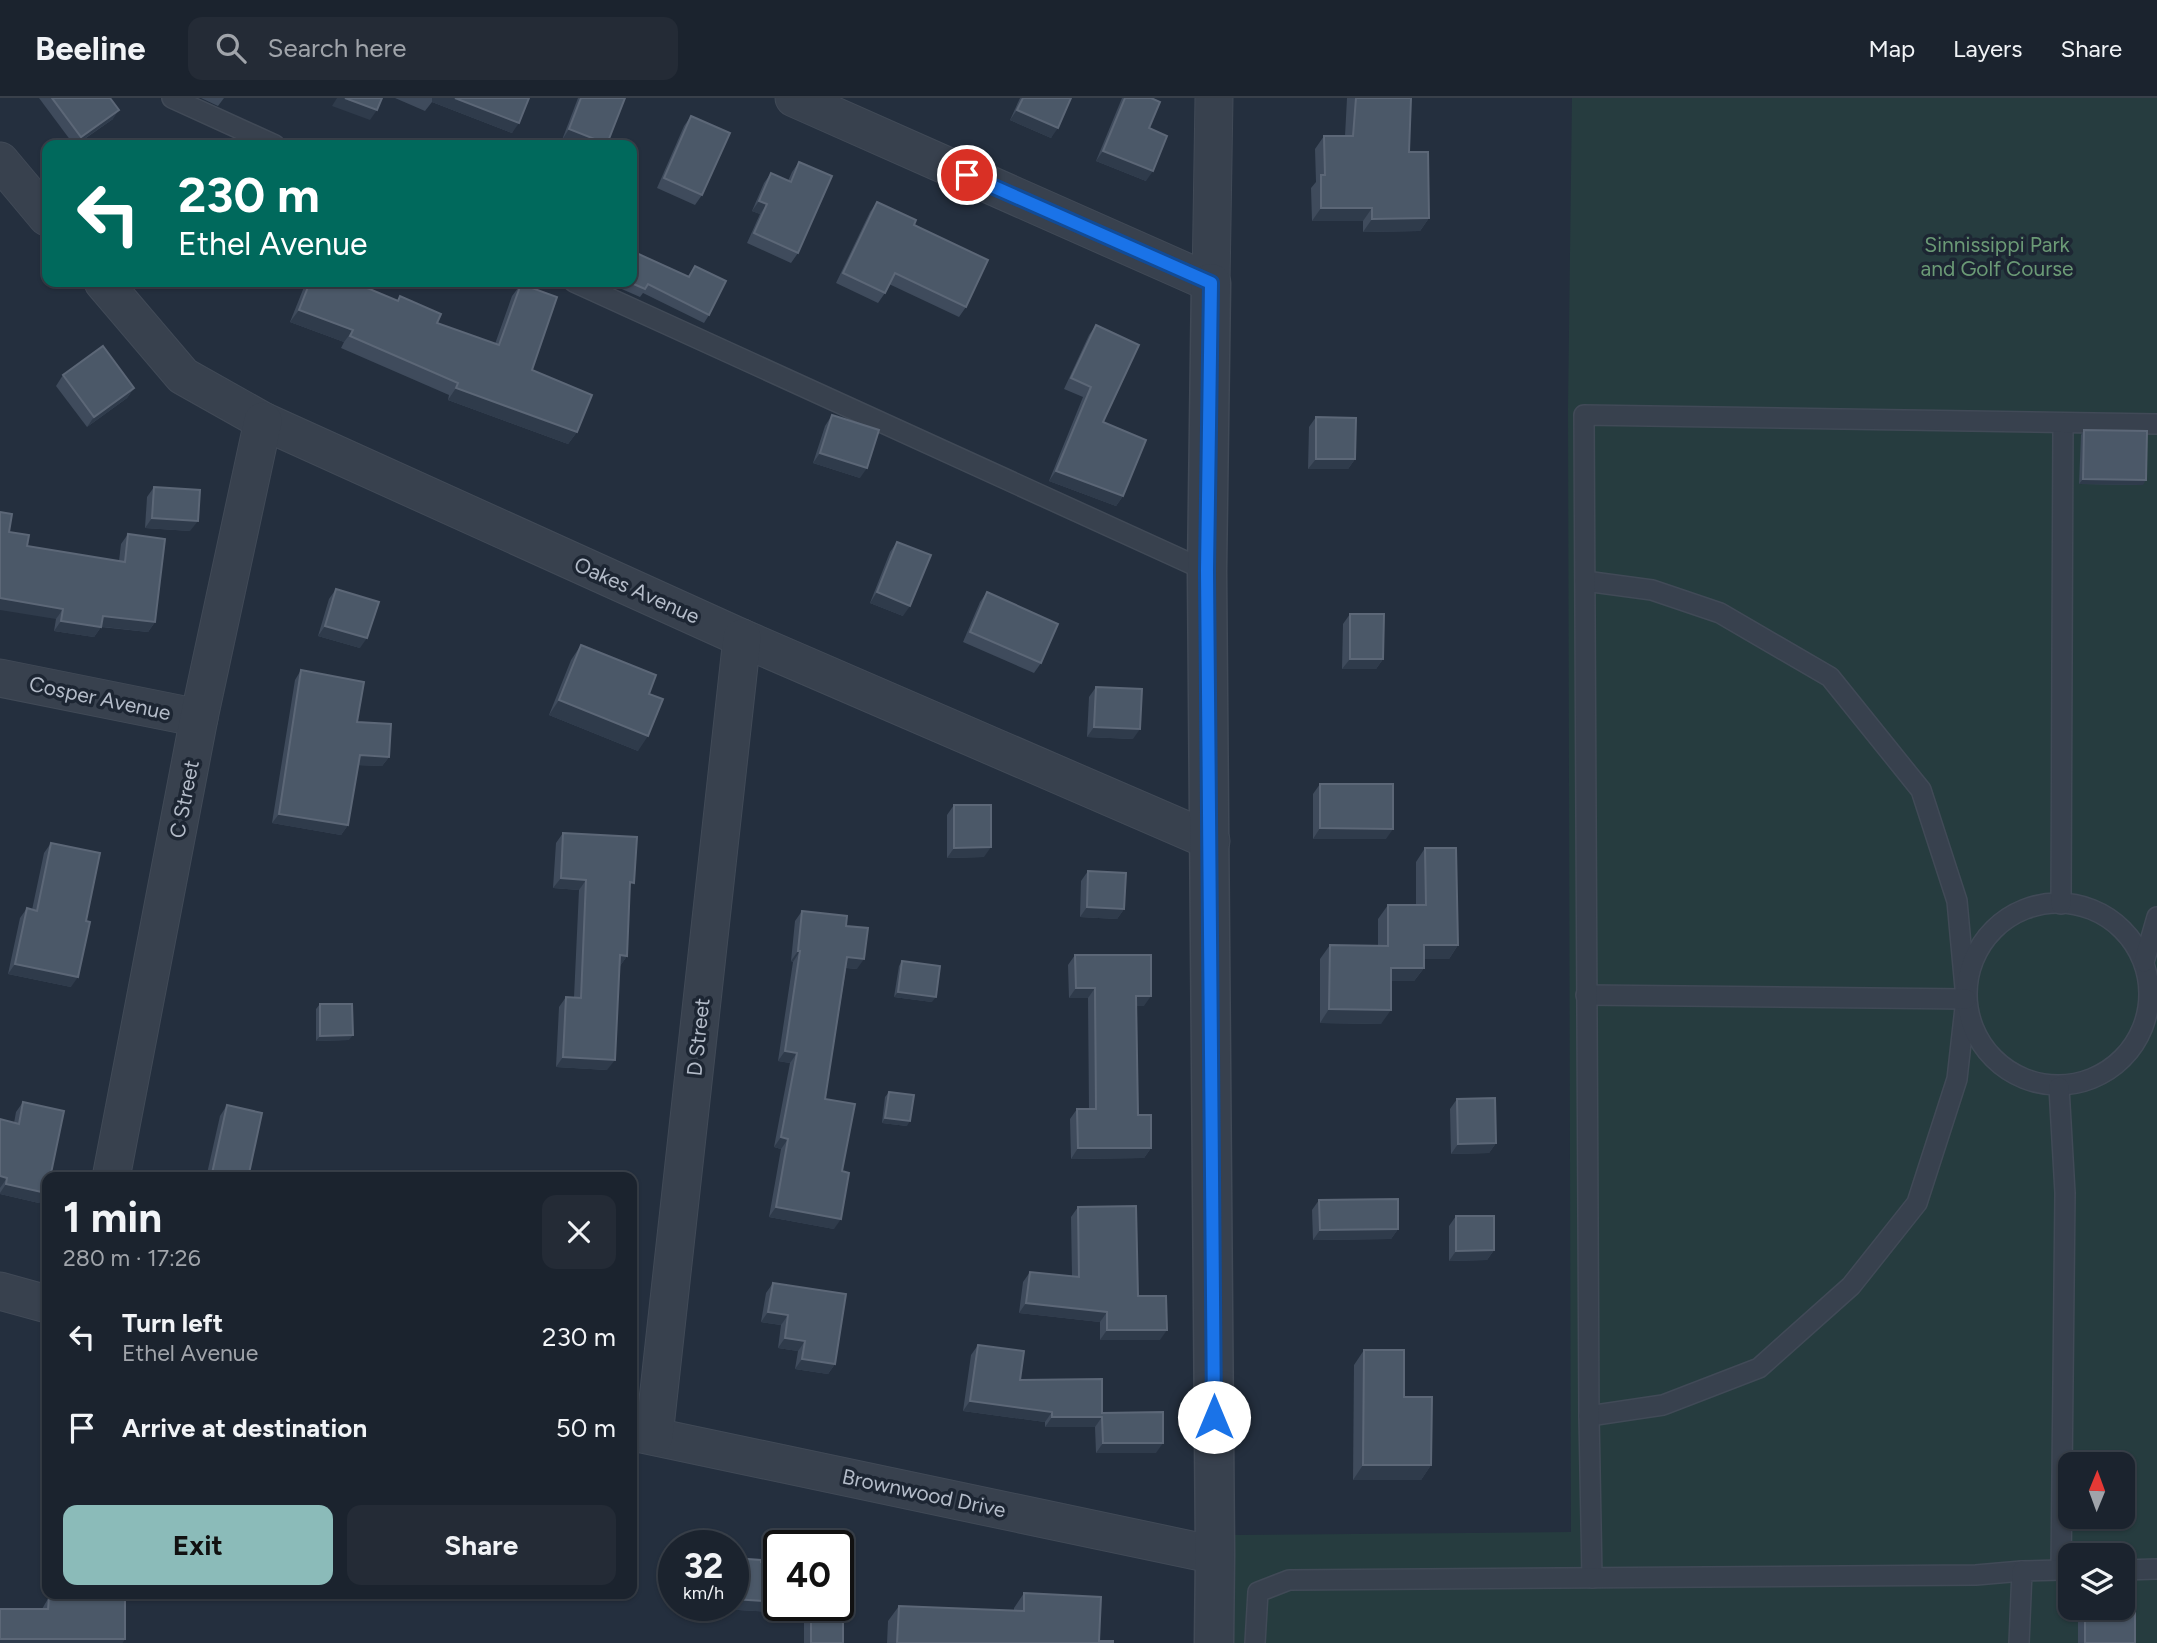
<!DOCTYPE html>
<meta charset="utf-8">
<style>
:root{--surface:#1b232e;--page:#242b36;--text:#f1f3f6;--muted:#a0a4aa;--line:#39404a;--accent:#8bbbb9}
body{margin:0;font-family:Figtree,sans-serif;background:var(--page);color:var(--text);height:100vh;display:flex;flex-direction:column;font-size:26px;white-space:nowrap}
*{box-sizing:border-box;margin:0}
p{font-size:23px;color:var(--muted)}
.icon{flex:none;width:38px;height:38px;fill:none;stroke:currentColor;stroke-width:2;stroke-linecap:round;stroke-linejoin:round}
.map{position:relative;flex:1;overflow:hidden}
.sheet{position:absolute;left:42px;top:1074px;width:595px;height:427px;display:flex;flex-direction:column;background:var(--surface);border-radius:14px;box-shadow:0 2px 5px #0004,0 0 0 2px var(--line)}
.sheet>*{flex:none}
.hud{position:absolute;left:42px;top:42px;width:595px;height:147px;border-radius:14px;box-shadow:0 2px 5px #0004,0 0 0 2px var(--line);background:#00695c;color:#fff;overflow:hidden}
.needle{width:46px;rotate:1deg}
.fabs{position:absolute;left:2058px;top:1354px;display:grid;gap:14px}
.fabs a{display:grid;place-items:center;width:77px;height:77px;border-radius:14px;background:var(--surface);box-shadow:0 2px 5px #0004,0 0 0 2px var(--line);font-size:35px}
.speed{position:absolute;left:658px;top:1432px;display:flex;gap:14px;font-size:35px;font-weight:700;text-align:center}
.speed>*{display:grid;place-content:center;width:91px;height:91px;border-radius:50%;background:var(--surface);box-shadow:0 2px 5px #0004,0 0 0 2px var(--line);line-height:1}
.speed small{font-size:18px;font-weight:400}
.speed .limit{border:4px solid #111;border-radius:10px;background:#fff;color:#111}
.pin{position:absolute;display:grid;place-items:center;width:60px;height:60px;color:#fff;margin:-30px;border:4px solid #fff;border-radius:50%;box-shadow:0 2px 7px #0007}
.me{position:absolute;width:77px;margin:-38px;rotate:0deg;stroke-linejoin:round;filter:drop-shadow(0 0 5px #0008)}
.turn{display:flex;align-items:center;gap:24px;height:147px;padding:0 21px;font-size:32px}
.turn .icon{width:91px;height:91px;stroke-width:2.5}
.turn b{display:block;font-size:49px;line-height:60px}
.round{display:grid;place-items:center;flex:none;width:74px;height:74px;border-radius:14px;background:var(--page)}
.head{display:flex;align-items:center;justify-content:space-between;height:119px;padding:0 21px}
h1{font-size:42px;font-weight:700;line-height:52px}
.primary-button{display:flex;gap:14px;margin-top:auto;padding:14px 21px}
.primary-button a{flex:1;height:80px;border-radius:14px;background:var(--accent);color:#111;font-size:28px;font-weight:700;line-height:80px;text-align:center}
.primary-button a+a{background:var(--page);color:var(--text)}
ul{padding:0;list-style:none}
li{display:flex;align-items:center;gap:21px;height:91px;padding:0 21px}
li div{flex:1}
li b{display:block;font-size:26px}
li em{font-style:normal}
header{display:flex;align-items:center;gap:42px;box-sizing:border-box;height:98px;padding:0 35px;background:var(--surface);border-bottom:2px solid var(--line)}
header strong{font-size:33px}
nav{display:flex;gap:38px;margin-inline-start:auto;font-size:24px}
.search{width:490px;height:63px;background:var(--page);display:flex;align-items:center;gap:18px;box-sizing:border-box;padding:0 24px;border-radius:14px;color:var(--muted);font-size:26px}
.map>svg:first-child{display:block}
.green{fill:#263c3f;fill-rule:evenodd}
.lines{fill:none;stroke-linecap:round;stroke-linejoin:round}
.service-casing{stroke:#414a57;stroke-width:22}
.minor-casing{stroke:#414a57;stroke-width:39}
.tertiary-casing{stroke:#414a57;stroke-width:41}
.service{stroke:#38414e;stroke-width:19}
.minor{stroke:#38414e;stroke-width:37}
.tertiary{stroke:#38414e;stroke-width:38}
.wall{fill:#3f4b5c}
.shaded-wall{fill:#2f3b4b}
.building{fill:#4b5868;stroke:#5c6777;stroke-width:2}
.route-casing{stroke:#114b97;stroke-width:18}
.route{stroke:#1a73e8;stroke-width:12}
.labels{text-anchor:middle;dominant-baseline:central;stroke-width:7;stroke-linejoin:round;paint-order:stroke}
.park-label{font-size:21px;fill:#6b9a76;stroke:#1d2633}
.street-label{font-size:21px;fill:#b4bcc9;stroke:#1d2633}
</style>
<header>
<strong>Beeline</strong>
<div class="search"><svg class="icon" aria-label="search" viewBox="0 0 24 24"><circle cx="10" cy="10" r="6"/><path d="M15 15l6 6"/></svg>Search here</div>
<nav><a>Map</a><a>Layers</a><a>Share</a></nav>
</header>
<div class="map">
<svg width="2157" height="1545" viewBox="0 0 2157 1545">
<rect width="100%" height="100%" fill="#242f3e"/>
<path class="green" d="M1572 0H2157V1545H1233L1234 1437 1571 1434 1568 310ZM2070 1367H2123V1419H2070ZM2070 1458H2123V1510H2070Z"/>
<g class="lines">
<defs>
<g id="service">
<polyline points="172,0 275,47"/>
<polyline points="574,184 1207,473"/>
<polyline points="1585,483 1652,492 1720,515 1830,579 1921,692 1957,803 1966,901 1957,981 1917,1105 1851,1188 1759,1270 1663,1307 1589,1318"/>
<circle cx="2058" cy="896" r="91"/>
<polyline points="2061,806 2063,325"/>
<polyline points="2144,864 2157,819"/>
<polyline points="1586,897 1966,901"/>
<polyline points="2059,989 2065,1095 2061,1472 2070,1472"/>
<polyline points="2123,1472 2157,1471"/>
<polyline points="1592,1480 1589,1318 1584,317 2157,326"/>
<polyline points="1255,1545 1258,1494 1289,1482 1976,1477 2022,1473"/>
<polyline points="2019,1545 2022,1473 2061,1472"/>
</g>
<g id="minor">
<polyline points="794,0 1211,185 1214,0"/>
<polyline points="0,63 47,119"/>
<polyline points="103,184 183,278 263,323 742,540 1211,743"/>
<polyline points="0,580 199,620"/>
<polyline points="111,1080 199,620 263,323"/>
<polyline points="0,1193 47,1206"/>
<polyline points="632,1334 1215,1457"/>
<polyline points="654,1338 742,540"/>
</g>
<polyline id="tertiary" points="1211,185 1207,473 1215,1457 1214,1545"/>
</defs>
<use href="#service" class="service-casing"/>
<use href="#minor" class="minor-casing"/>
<use href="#tertiary" class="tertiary-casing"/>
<use href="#service" class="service"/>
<use href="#minor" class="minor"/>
<use href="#tertiary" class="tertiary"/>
</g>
<g class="wall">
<polygon points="39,0 110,0 113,21 76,47 74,47"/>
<polygon points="201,0 224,0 218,8"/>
<polygon points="395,0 529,0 512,35 432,4 425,13"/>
<polygon points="578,0 625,0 562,42"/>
<polygon points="1020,0 1071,0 1051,40 1010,22"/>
<polygon points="1122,0 1151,0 1146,83 1096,63"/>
<polygon points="1347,0 1411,0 1409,54 1429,120 1420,133 1363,134 1363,123 1312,123 1311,90 1316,84 1315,51 1324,38 1345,38"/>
<polygon points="691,18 702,97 695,107 657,90 684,28"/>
<polygon points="799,64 798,155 791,165 747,145 760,116 752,113 764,85 771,75 788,83 792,74"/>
<polygon points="877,104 914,127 966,209 959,219 889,186 885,195 878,205 836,185 870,114"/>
<polygon points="695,168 709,217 704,225 643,195 640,199 608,185 609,184 632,184 688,178"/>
<polygon points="306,184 353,184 397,203 400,198 437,225 495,246 512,198 521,186 532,272 577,334 568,346 448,302 449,297 341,250 344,244 290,224"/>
<polygon points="1096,227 1103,324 1123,398 1116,408 1049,383 1083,299 1064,291 1089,237"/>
<polygon points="63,277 134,290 127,300 87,329 56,288"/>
<polygon points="832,317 860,380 813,365 825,328"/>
<polygon points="1316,319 1355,361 1348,371 1308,371 1309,329"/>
<polygon points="2084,332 2143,387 2079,386 2081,337"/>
<polygon points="154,389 190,433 145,430 147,399"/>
<polygon points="9,434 27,448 119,463 121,446 128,436 155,524 148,534 101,529 94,539 54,533 56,521"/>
<polygon points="897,444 903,518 870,505 890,454"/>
<polygon points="336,491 360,550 318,538 329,501"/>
<polygon points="987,494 1041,565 1034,575 963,544 980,504"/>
<polygon points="1350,516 1383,561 1376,571 1342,571 1343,526"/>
<polygon points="581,547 649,596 638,653 549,617 571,562"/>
<polygon points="301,572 357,624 389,659 382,668 358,667 348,727 341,737 272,725 295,582"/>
<polygon points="1096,589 1133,641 1087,639 1089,599"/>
<polygon points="1320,686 1386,741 1313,741 1313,696"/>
<polygon points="954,707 984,759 947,760 947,717"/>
<polygon points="563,735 630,790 627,858 620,868 607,972 556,969 559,909 566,899 574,899 579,792 553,790 556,745"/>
<polygon points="51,745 71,889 8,876 20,820 27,810 32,812 44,755"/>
<polygon points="1425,750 1458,847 1449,861 1424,861 1424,870 1414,883 1391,883 1381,926 1320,925 1320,861 1330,847 1378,848 1378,821 1388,807 1416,807 1416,764"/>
<polygon points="1088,773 1124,811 1117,821 1080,819 1081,783"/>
<polygon points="802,813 846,828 857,871 846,870 825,1001 842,1073 834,1131 769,1119 781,1051 774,1049 790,965 778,963 793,864 791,863 795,823"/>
<polygon points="1075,857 1144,908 1136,908 1138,1017 1151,1050 1144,1060 1071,1061 1070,1021 1077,1011 1089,1011 1088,900 1069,900 1068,867"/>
<polygon points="902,863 932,904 894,899 899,868"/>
<polygon points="320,906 349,942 316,943 316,911"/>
<polygon points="889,994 907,1028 882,1025 885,999"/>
<polygon points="1457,1001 1496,1045 1489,1055 1451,1056 1450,1011"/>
<polygon points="23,1004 46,1095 39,1105 0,1096 0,1021 14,1025 16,1014"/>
<polygon points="227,1007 248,1080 206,1080 220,1018"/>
<polygon points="1319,1102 1398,1131 1391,1141 1313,1142 1312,1112"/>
<polygon points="1078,1109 1138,1198 1160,1242 1100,1242 1100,1224 1019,1215 1023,1184 1030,1174 1072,1178 1071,1119"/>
<polygon points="1456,1118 1494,1152 1487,1162 1449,1163 1449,1128"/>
<polygon points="773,1185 835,1266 828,1276 795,1271 798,1253 778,1250 781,1227 761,1224 766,1195"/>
<polygon points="978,1247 1020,1282 1102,1315 1156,1355 1096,1355 1095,1329 1045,1329 1045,1324 963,1313 971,1257"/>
<polygon points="1364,1252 1431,1367 1421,1382 1353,1382 1354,1267"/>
<polygon points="47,1417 47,1440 41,1438"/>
<polygon points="761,1464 779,1507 838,1507 843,1545 804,1545 804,1519 775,1519 775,1514 704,1510 705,1507 733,1507"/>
<polygon points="1024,1495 1099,1543 1113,1545 887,1545 888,1523 899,1508 1014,1513 1014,1510"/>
<polygon points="49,1499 125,1541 122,1545 0,1545 42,1511"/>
<polygon points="2084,1510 2085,1510 2135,1545 2078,1545 2078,1519"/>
</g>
<g class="shaded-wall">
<polygon points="337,0 345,0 377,12 370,22 332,8"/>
<polygon points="432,0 455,0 519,25 512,35 432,4"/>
<polygon points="119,12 113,21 75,47 81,39"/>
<polygon points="1017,12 1058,30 1051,40 1010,22"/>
<polygon points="569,31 607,46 606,47 576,47 562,42"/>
<polygon points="1103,53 1153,73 1146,83 1096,63"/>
<polygon points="759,103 767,106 760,116 752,113"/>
<polygon points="1321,110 1372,110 1363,123 1312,123"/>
<polygon points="1429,120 1420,133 1363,134 1372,121"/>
<polygon points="299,212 353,232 344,244 290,224"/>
<polygon points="134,290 127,300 87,329 94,319"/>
<polygon points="456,290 577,334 568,346 448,302"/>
<polygon points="820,355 867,370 860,380 813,365"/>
<polygon points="1316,361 1355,361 1348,371 1308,371"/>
<polygon points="1056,373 1123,398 1116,408 1049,383"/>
<polygon points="2083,381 2146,382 2143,387 2079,386"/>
<polygon points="152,420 198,423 190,433 145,430"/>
<polygon points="877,494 910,508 903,518 870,505"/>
<polygon points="0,500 63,511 56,521 0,512"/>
<polygon points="103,518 155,524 148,534 96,528"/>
<polygon points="61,523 101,529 94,539 54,533"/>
<polygon points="325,528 367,540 360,550 318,538"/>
<polygon points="1350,561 1383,561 1376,571 1342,571"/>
<polygon points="559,602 648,638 638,653 549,617"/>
<polygon points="1094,629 1140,631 1133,641 1087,639"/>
<polygon points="360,657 389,659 382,668 353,667"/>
<polygon points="279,716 348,727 341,737 272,725"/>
<polygon points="1320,730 1393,731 1386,741 1313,741"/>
<polygon points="991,749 984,759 947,760 954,750"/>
<polygon points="561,780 586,782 579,792 553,790"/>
<polygon points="1087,809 1124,811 1117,821 1080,819"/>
<polygon points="1424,847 1458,847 1449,861 1414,861"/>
<polygon points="798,853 800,853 793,864 791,863"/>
<polygon points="620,857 627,858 620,868"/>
<polygon points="847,859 864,861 857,871 840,869"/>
<polygon points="15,866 78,879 71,889 8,876"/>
<polygon points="1391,870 1424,870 1414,883 1382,883"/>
<polygon points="1076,890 1095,890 1088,900 1069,900"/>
<polygon points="898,894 936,899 932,904 894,899"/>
<polygon points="1136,898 1151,898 1144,908 1129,908"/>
<polygon points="1329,911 1391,912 1381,926 1320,925"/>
<polygon points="353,937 349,942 316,943 320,938"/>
<polygon points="785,953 797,955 790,965 778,963"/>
<polygon points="563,959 615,962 607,972 556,969"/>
<polygon points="885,1020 910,1023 907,1028 882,1025"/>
<polygon points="781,1039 788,1041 781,1051 774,1049"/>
<polygon points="1496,1045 1489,1055 1451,1056 1458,1046"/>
<polygon points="1078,1050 1151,1050 1144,1060 1071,1061"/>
<polygon points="0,1078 7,1080 0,1090"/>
<polygon points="6,1086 46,1095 39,1105 0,1096 0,1095"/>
<polygon points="776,1109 841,1121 834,1131 769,1119"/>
<polygon points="1398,1131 1391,1141 1313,1142 1320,1132"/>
<polygon points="1494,1152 1487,1162 1449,1163 1456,1153"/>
<polygon points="1026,1205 1107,1214 1100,1224 1019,1215"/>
<polygon points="768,1214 788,1217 781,1227 761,1224"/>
<polygon points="1107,1232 1167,1232 1160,1242 1100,1242"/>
<polygon points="785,1240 805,1243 798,1253 778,1250"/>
<polygon points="802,1261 835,1266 828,1276 795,1271"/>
<polygon points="970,1303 1052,1314 1045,1324 963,1313"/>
<polygon points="1052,1319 1102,1319 1095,1329 1045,1329"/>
<polygon points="1103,1345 1163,1345 1156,1355 1096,1355"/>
<polygon points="1363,1367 1431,1367 1421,1382 1353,1382"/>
<polygon points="47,1429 47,1440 41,1438"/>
<polygon points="733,1501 779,1504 779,1507 780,1507 775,1514 704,1510 707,1507 733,1507"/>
<polygon points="783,1509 811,1509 804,1519 775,1519"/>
<polygon points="0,1541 125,1541 122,1545 0,1545"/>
</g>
<g class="building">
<polygon points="52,0 110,0 119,12 81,39"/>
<polygon points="345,0 382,0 377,12"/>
<polygon points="455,0 529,0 519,25"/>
<polygon points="581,0 625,0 607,46 569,31"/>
<polygon points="1023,0 1071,0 1058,30 1017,12"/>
<polygon points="1125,0 1151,0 1160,4 1149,30 1167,38 1153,73 1103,53"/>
<polygon points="1356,0 1411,0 1409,54 1428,54 1429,120 1372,121 1372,110 1321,110 1321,77 1325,77 1324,38 1353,38"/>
<polygon points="691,18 730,35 702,97 664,80"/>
<polygon points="799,64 832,78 798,155 754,135 767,106 759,103 771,75 791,84"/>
<polygon points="877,104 916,122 914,127 988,162 966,209 895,175 885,195 843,175"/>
<polygon points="632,153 689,179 695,168 726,183 709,217 648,186 645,191 629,184 632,184"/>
<polygon points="310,184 353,184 398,203 400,198 441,216 437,225 499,247 521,186 557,199 532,272 592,297 577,334 456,290 458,285 350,238 353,232 299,212"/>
<polygon points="1096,227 1139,247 1103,324 1146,342 1123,398 1056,373 1091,289 1071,280"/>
<polygon points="103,248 134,290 94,319 63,277"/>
<polygon points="832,317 879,332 867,370 820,355"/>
<polygon points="1316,319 1356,320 1355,361 1316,361"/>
<polygon points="2084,332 2147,333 2146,382 2083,381"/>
<polygon points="154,389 200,392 198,423 152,420"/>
<polygon points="0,414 12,416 9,434 29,437 27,448 125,464 128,436 165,441 155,524 103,518 101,529 61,523 63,511 0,500"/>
<polygon points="897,444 931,457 910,508 877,494"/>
<polygon points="336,491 379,504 367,540 325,528"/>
<polygon points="987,494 1058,526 1041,565 970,534"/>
<polygon points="1350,516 1384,516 1383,561 1350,561"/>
<polygon points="581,547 656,577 649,596 663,601 648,638 559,602"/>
<polygon points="301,572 364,584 357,624 391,626 389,659 360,657 348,727 279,716"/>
<polygon points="1096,589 1142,591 1140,631 1094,629"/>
<polygon points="1320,686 1393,686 1393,731 1320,730"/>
<polygon points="954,707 991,707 991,749 954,750"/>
<polygon points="563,735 637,739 634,785 630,784 627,858 620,857 615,962 563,959 566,899 581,900 586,782 561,780"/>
<polygon points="51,745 100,755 86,823 90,824 78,879 15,866 27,810 37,813"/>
<polygon points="1425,750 1456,750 1458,847 1424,847 1424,870 1391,870 1391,912 1329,911 1330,847 1388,848 1388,807 1426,807"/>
<polygon points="1088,773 1126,775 1124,811 1087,809"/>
<polygon points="802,813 847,818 846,828 868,830 864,861 847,859 825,1001 855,1006 842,1073 849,1075 841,1121 776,1109 788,1041 781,1039 797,955 785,953 800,853 798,853"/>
<polygon points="1075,857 1151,857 1151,898 1136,898 1138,1017 1151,1017 1151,1050 1078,1050 1077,1011 1096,1011 1095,890 1076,890"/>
<polygon points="902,863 940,868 936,899 898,894"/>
<polygon points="320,906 352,906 353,937 320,938"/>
<polygon points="889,994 914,997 910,1023 885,1020"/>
<polygon points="1495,1000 1496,1045 1458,1046 1457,1001"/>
<polygon points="23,1004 64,1013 50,1080 47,1080 46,1095 6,1086 7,1080 0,1078 0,1021 19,1026"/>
<polygon points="227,1007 262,1015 248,1080 211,1080"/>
<polygon points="1398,1101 1398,1131 1320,1132 1319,1102"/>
<polygon points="1136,1108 1138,1198 1166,1198 1167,1232 1107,1232 1107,1214 1026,1205 1030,1174 1079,1179 1078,1109"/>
<polygon points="1456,1118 1494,1118 1494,1152 1456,1153"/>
<polygon points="773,1185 846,1196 835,1266 802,1261 805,1243 785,1240 788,1217 768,1214"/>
<polygon points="978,1247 1024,1253 1020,1282 1102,1281 1102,1315 1163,1314 1163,1345 1103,1345 1102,1319 1052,1319 1052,1314 970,1303"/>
<polygon points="1364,1252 1404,1252 1404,1299 1432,1299 1431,1367 1363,1367"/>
<polygon points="733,1460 761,1462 761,1464 779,1464 779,1504 733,1501"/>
<polygon points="838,1464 843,1464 843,1545 811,1545 811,1509 783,1509 783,1507 838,1507"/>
<polygon points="1024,1495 1101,1499 1099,1543 1113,1543 1113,1545 897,1545 899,1508 1024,1513"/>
<polygon points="49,1499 125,1499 125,1541 0,1541 0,1511 48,1511"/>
<polygon points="2123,1509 2135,1509 2135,1545 2085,1545 2085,1510 2123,1510"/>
</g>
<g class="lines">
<defs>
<polyline id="route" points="967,77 1211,185 1207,473 1214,1319"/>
</defs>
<use href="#route" class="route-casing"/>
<use href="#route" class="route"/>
</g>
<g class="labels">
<g class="park-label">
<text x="1997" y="146">Sinnissippi Park<tspan x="1997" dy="24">and Golf Course</tspan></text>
</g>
<g class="street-label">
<text transform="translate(637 492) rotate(24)">Oakes Avenue</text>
<text transform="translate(100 600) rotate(12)">Cosper Avenue</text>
<text transform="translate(184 701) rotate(-79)">C Street</text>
<text transform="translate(698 939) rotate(-84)">D Street</text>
<text transform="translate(924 1395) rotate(12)">Brownwood Drive</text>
</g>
</g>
</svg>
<div class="fabs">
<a><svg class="needle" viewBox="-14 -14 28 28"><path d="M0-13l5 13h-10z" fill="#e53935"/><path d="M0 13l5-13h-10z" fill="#a0a4aa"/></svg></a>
<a><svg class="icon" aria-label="layers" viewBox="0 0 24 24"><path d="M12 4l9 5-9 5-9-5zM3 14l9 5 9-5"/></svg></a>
</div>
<div class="speed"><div>32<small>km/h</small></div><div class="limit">40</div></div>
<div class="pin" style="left:967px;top:77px;background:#d93025"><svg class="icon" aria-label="arrive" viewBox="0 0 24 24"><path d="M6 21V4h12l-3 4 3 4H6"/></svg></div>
<svg class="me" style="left:1214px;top:1319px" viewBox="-20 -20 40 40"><circle r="19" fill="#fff"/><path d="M0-13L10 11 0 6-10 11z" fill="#1a73e8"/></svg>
<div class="hud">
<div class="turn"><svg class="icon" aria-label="left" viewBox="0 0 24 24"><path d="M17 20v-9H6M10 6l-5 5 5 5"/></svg><div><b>230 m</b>Ethel Avenue</div></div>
</div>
<section class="sheet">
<div class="head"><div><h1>1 min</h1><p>280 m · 17:26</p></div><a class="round"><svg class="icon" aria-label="close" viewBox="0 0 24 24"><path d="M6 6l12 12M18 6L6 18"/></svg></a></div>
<ul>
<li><svg class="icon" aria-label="left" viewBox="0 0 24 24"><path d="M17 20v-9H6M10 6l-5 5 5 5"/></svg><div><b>Turn left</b><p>Ethel Avenue</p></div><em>230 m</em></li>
<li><svg class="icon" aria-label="arrive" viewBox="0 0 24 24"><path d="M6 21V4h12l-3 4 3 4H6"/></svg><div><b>Arrive at destination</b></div><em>50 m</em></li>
</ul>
<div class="primary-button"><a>Exit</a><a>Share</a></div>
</section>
</div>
